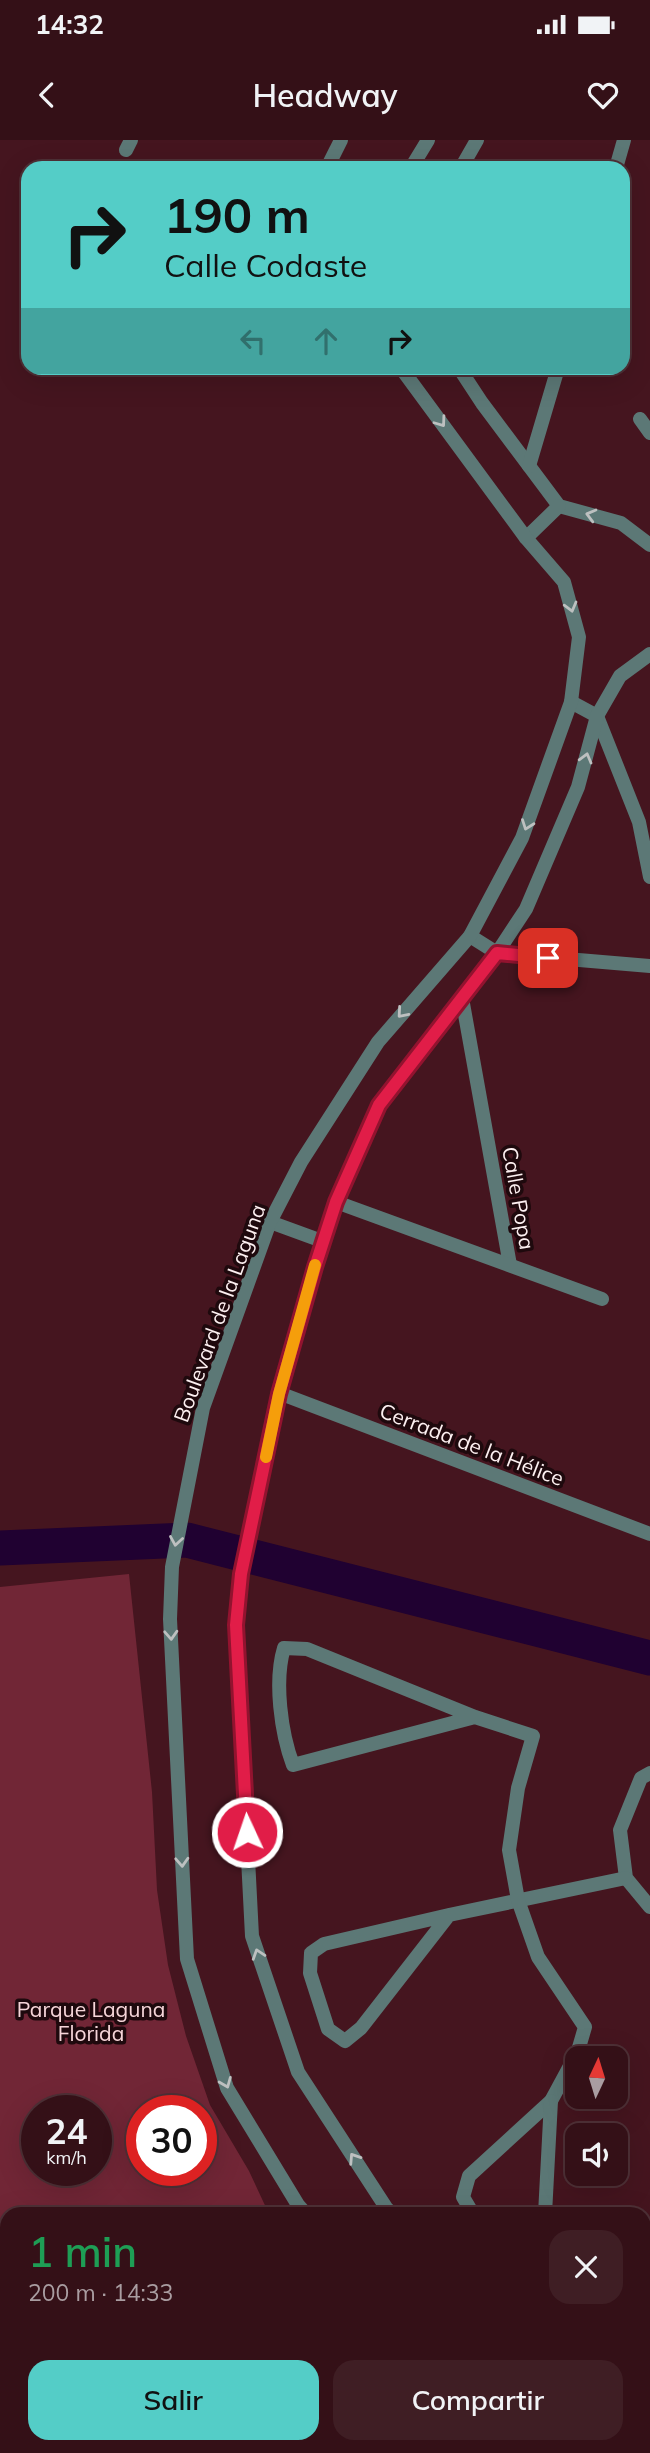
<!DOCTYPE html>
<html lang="es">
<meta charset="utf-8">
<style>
:root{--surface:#341017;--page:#3f1e24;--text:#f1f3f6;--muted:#a99da1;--line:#4e3036;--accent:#54cdc7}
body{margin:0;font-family:Mulish,sans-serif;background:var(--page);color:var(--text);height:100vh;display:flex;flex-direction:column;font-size:26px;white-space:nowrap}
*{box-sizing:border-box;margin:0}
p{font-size:23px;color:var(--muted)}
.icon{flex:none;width:38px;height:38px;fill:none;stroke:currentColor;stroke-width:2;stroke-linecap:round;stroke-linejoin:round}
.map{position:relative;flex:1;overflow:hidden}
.side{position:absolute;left:0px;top:2067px;width:651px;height:247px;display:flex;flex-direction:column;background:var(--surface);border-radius:21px 21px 0 0;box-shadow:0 7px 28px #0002,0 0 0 2px var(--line)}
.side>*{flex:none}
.guide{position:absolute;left:21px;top:21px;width:609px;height:214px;border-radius:21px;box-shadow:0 7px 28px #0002,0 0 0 2px var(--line);background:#54cdc7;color:#111;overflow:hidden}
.needle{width:46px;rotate:4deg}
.fabs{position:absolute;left:565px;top:1906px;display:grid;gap:14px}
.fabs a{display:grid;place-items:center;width:63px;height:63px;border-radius:14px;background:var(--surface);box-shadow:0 7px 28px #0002,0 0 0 2px var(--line);font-size:35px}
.speed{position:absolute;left:21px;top:1955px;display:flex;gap:14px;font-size:35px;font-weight:700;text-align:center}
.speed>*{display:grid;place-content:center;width:91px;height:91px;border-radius:50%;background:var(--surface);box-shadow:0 7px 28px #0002,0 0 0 2px var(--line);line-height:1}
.speed small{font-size:18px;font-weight:400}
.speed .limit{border:10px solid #d22;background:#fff;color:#111}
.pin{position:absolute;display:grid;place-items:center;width:60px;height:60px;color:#fff;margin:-30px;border-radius:14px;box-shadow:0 4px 10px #0006}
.me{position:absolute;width:77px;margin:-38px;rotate:357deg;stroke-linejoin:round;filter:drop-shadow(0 0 5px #0008)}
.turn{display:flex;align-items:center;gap:24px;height:147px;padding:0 28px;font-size:32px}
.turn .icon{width:91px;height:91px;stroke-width:2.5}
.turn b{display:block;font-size:49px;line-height:60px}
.lanes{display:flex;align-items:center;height:66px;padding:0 28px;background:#0003;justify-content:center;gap:35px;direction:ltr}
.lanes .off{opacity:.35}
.round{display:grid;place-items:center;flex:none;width:74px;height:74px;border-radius:21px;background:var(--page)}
.head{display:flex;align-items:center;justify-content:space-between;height:119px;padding:0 28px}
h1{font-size:42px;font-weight:600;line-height:52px;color:#1e9e55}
.cta{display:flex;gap:14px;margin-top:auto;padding:14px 28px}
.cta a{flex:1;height:80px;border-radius:21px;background:var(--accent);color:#111;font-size:28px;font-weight:600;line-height:80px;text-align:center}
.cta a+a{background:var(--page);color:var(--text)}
.status{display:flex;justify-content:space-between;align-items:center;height:49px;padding:0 35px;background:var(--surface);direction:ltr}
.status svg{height:19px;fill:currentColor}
header{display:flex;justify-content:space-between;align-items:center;height:91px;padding:0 28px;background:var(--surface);font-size:32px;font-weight:600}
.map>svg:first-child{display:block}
.green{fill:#712636;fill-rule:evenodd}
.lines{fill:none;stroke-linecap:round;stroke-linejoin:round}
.canal{stroke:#200131;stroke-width:35}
.street{stroke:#5c7876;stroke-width:14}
.oneway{stroke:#bdc0c0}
.route-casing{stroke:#92132f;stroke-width:18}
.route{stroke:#e11d48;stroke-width:12}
.slow{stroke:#f59e0b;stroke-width:12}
.labels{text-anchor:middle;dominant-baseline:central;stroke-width:7;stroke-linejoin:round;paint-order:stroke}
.street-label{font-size:21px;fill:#fdf0f1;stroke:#1e090d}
.park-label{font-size:21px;fill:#f6d5d9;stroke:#1e090d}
</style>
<div class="status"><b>14:32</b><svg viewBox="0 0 49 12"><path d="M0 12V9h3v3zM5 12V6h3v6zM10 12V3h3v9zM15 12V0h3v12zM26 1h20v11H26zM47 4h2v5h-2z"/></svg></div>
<header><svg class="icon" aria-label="back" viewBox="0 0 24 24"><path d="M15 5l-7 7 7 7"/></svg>Headway<svg class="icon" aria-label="heart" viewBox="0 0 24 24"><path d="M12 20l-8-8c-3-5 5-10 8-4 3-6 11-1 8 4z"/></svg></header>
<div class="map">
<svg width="650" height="2313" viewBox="0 0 650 2313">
<rect width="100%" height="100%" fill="#45151f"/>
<path class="green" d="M129 1434 152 1652 157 1750 168 1825 186 1896 210 1965 249 2031 269 2074H7V2306H265V2313H0V1447ZM37 1970H96V2030H37ZM142 1970H201V2030H142Z"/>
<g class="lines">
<polyline class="canal" points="0,1408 187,1400 650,1518"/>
<g class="street">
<polyline points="126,10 131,0"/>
<polyline points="327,28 341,0"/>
<polyline points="411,28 428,0"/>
<polyline points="461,28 477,0"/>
<polyline points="616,28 624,0"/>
<polyline points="459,228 482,263 559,366 621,383 650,405"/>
<polyline points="640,279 650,293"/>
<polyline points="529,326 558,228"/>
<polyline points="526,398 559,366"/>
<polyline points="571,562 597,576 639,682 650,737"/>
<polyline points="470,796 497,813 650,826"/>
<polyline points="462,858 510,1125"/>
<polyline points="336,1062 602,1159"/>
<polyline points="270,1082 322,1101"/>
<polyline points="279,1253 650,1394"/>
<polyline points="650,1633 641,1638 620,1690 626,1738 650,1767"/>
<polyline points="449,1775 361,1888 345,1901 328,1889 310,1833 311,1813 324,1804 449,1775 626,1738"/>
<polyline points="306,2074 298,2065 227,1948 187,1819 170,1479 172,1427 203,1268 270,1082 301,1022 378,902 470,796 522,698 571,562 579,497 564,442 526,398 401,228"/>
<polyline points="393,2074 387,2069 298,1932 252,1796 236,1485 241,1434 279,1253 322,1101 336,1062 379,965 497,813 526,769 578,647 597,576 620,536 650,514"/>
<path d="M473 2074 463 2057 469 2036 551 1961 578 1911 585 1887 538 1817 518 1760 509 1710 518 1648 533 1596 475 1577 307 1509 284 1508C274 1541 281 1593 293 1625L475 1577"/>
<polyline points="545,2074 551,1961"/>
<polyline points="644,2217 650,2218"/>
<polyline points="644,2272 650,2273"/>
</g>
</g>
<defs><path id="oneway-chevron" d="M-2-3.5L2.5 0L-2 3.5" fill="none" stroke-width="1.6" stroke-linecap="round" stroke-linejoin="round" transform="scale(1.75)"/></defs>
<g class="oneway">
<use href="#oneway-chevron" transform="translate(441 282) rotate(54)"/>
<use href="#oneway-chevron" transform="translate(591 375) rotate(-165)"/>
<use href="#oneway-chevron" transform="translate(571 467) rotate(75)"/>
<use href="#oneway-chevron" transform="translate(586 618) rotate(-75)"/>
<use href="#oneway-chevron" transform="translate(527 685) rotate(110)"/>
<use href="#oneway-chevron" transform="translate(402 873) rotate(131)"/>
<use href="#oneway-chevron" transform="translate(176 1401) rotate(99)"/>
<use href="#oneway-chevron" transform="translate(171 1495) rotate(87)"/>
<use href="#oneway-chevron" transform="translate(182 1722) rotate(87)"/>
<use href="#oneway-chevron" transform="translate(258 1814) rotate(-108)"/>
<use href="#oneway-chevron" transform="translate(226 1943) rotate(68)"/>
<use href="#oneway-chevron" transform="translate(354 2018) rotate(-123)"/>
</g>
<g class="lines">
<defs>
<polyline id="route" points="247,1692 236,1485 241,1434 279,1254 315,1127 336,1062 379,965 497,813 548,818"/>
</defs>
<use href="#route" class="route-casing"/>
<use href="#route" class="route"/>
<polyline class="slow" points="266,1317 279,1254 315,1125"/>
</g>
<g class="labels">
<g class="street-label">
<text transform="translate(519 1058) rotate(80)">Calle Popa</text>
<text transform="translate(219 1173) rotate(-70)">Boulevard de la Laguna</text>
<text transform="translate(472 1304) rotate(21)">Cerrada de la Hélice</text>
</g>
<g class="park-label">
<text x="91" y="1869">Parque Laguna<tspan x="91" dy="24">Florida</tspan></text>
</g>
</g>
</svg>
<div class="fabs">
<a><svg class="needle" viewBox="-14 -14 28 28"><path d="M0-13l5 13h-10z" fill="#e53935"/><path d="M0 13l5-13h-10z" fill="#a99da1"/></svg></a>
<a><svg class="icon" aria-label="sound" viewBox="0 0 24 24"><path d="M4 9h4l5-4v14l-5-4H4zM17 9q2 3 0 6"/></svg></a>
</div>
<div class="speed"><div>24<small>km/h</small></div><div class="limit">30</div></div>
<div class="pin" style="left:548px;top:818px;background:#d93025"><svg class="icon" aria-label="arrive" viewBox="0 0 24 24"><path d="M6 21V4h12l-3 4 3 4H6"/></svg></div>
<svg class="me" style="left:247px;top:1692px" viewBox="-20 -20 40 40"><circle r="17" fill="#e11d48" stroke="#fff" stroke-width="3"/><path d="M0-11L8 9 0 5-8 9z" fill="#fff"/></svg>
<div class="guide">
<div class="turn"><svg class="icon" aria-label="right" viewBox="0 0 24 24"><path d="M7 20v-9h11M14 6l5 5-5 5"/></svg><div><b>190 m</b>Calle Codaste</div></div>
<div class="lanes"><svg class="icon off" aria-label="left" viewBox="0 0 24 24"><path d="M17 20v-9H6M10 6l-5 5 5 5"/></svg><svg class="icon off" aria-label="ahead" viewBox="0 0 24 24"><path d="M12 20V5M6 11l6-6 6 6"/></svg><svg class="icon" aria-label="right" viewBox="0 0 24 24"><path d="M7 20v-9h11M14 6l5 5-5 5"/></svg></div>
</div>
<section class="side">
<div class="head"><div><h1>1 min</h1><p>200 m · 14:33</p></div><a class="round"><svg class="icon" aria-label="close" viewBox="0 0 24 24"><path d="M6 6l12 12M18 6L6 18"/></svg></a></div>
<div class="cta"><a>Salir</a><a>Compartir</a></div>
</section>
</div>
